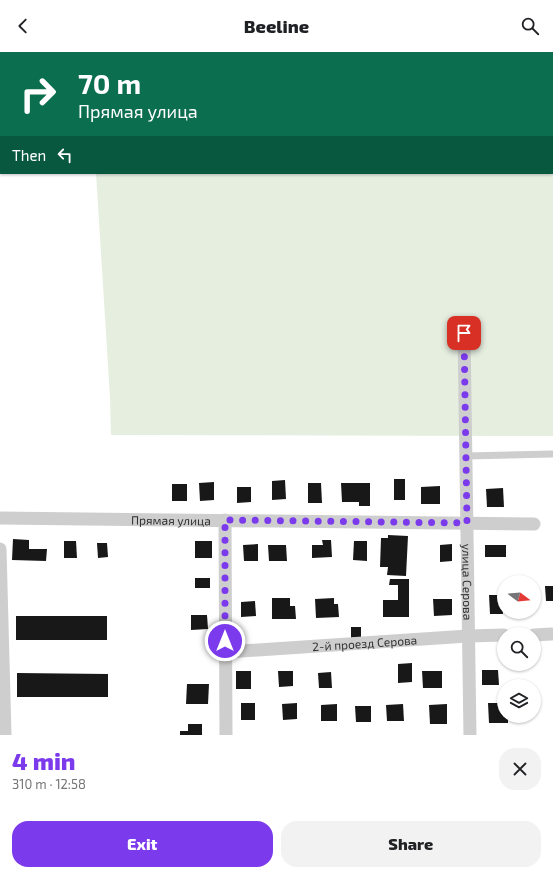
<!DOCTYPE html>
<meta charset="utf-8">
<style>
:root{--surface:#fff;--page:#f2f2f2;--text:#202124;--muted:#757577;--accent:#7c3aed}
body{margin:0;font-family:"Exo 2",sans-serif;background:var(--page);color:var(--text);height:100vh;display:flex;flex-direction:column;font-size:15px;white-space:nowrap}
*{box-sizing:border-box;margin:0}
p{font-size:13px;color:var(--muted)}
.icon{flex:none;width:22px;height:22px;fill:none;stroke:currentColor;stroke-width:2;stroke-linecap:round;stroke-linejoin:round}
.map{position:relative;height:683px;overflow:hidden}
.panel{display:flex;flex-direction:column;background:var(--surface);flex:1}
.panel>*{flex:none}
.banner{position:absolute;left:0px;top:0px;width:553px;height:122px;box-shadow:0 1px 3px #0004;background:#0b6e4f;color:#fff;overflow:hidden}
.needle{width:26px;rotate:106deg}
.tools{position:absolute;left:497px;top:523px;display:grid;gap:8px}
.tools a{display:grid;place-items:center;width:44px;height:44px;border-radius:50%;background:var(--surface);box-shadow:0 1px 3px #0004;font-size:20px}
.pin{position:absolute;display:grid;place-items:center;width:34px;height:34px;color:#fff;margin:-17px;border-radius:8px;box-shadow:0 2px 6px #0006}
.me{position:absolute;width:44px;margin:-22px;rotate:0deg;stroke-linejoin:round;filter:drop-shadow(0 0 3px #0008)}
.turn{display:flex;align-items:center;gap:14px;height:84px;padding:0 12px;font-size:18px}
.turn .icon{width:52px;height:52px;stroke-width:2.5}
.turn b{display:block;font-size:28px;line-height:34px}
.then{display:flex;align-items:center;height:38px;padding:0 12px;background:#0003;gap:8px;font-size:15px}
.round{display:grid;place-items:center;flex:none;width:42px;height:42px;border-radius:16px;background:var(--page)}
.summary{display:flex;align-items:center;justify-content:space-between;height:68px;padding:0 12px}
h1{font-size:24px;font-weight:800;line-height:30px;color:var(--accent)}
.primary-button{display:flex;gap:8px;margin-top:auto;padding:8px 12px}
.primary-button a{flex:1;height:46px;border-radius:16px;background:var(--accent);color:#fff;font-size:16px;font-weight:800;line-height:46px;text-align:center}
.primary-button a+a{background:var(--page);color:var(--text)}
header{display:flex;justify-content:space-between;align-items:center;height:52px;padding:0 12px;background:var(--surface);font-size:18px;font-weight:800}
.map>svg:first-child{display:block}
.green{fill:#e6eee0}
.building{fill:#181818}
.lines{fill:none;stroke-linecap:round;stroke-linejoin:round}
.path{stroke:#cecece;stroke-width:2;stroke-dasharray:2 2;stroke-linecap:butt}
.lane{stroke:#cecece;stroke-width:7}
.street{stroke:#cecece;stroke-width:13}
.route{stroke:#7c3aed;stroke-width:7;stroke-dasharray:0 12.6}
.labels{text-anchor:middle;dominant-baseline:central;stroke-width:4;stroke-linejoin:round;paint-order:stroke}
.street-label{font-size:12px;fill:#313131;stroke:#fff}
</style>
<header><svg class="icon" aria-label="back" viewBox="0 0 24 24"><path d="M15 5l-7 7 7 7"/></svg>Beeline<svg class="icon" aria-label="search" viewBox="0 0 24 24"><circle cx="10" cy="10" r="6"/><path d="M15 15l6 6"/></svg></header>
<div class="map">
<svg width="553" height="683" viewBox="0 0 553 683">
<rect width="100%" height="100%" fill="#fff"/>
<polygon class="green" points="88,0 553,0 553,384 111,383 110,345 96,121 552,121 552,1"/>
<g class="building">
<rect x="394" y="427" width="11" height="21"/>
<polygon points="285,428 286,447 272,448 272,429"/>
<polygon points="214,430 214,448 200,449 199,431"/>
<polygon points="308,431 321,431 322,451 308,451"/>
<polygon points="341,431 370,431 370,454 359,454 359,450 342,450"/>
<rect x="172" y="432" width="15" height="17"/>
<polygon points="440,434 440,452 421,452 421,435"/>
<polygon points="237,435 251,435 251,450 237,451"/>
<polygon points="503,436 504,455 487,455 486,437"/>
<polygon points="388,483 408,484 406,524 387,523 388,515 380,515 381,486 388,486"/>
<polygon points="13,487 29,488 29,497 47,497 46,509 12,508"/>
<polygon points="322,488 331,488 332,505 312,506 312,493 323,493"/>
<polygon points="64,489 76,489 77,506 64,506"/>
<rect x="195" y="489" width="17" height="17"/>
<polygon points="354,489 367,489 367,509 353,508"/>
<polygon points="97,491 107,491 108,505 98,506"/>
<polygon points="258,492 258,509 244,509 243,493"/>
<polygon points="452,492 452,509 440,510 440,493"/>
<polygon points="268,493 286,493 287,509 269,509"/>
<rect x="485" y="493" width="21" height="12"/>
<rect x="195" y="526" width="15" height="10"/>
<polygon points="390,527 409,527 409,565 383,565 383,548 398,548 398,533 389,533"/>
<polygon points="545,534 553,534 553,549 546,549"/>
<polygon points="489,543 502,543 503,562 490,562"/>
<polygon points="272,546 290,546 290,554 295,554 296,567 272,567"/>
<polygon points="334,546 334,552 338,552 339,565 316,566 315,547"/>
<polygon points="433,547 452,547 452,563 434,564"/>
<polygon points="255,549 256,564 241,565 241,550"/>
<polygon points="191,563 207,563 208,577 191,578"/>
<rect x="16" y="564" width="91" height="24"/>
<polygon points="351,575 361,575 361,585 351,586"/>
<polygon points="412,611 412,630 398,631 398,612"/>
<polygon points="482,618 498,618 499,633 482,633"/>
<rect x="236" y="619" width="15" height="18"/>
<polygon points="278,619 293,619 293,634 279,635"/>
<polygon points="422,619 442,619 442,636 423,636"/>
<polygon points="331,620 332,636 319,636 318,621"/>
<polygon points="17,621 108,622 108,645 17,645"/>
<polygon points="187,632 209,632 208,652 186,652"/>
<rect x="241" y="651" width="14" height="17"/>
<polygon points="297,651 297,667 283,668 282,652"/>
<polygon points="488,651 504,651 504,664 508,664 508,671 489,671"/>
<polygon points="337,652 337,669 321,669 321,653"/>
<polygon points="403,652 404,669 387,669 386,653"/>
<polygon points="447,652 447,672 430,672 429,653"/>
<polygon points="355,654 371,654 371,670 356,670"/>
<polygon points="188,672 202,672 202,683 180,683 180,679 188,679"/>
</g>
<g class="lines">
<g class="path">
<polyline points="37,1 39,0"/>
<polyline points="0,25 1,25"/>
</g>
<polyline class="lane" points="466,404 553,402"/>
<g class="street">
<path id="s1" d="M464 281 470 683"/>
<path id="s2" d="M0 466 534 472"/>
<polyline points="225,468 226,683"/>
<polyline points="0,497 5,683"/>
<polyline points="534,583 551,582"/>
<path id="s3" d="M226 600 468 584 504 583"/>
</g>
</g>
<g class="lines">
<polyline class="route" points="225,589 225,468 467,471 464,281"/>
</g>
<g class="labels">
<g class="street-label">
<text stroke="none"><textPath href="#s2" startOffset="171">Прямая улица</textPath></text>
<text stroke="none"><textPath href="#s1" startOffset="249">улица Серова</textPath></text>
<text stroke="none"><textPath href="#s3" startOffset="139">2-й проезд Серова</textPath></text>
</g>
</g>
</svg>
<div class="tools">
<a><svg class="needle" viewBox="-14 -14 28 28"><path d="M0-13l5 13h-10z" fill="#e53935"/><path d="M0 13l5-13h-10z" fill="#757577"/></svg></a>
<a><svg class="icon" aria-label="search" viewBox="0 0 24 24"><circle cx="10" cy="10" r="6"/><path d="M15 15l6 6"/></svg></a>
<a><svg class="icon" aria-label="layers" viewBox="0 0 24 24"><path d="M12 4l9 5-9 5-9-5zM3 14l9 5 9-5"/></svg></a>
</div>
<div class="pin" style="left:464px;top:281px;background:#d93025"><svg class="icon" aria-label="arrive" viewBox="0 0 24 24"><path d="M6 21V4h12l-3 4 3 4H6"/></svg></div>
<svg class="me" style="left:225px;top:589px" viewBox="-20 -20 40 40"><circle r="17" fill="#7c3aed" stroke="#fff" stroke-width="3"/><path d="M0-11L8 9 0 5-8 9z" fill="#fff"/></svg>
<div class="banner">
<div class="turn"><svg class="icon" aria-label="right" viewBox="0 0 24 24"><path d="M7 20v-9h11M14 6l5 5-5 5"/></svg><div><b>70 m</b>Прямая улица</div></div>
<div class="then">Then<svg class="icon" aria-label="left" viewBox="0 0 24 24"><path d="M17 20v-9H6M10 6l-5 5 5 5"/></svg></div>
</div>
</div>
<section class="panel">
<div class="summary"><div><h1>4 min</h1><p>310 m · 12:58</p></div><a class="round"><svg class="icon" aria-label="close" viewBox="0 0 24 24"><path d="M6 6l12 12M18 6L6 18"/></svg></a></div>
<div class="primary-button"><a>Exit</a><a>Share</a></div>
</section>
